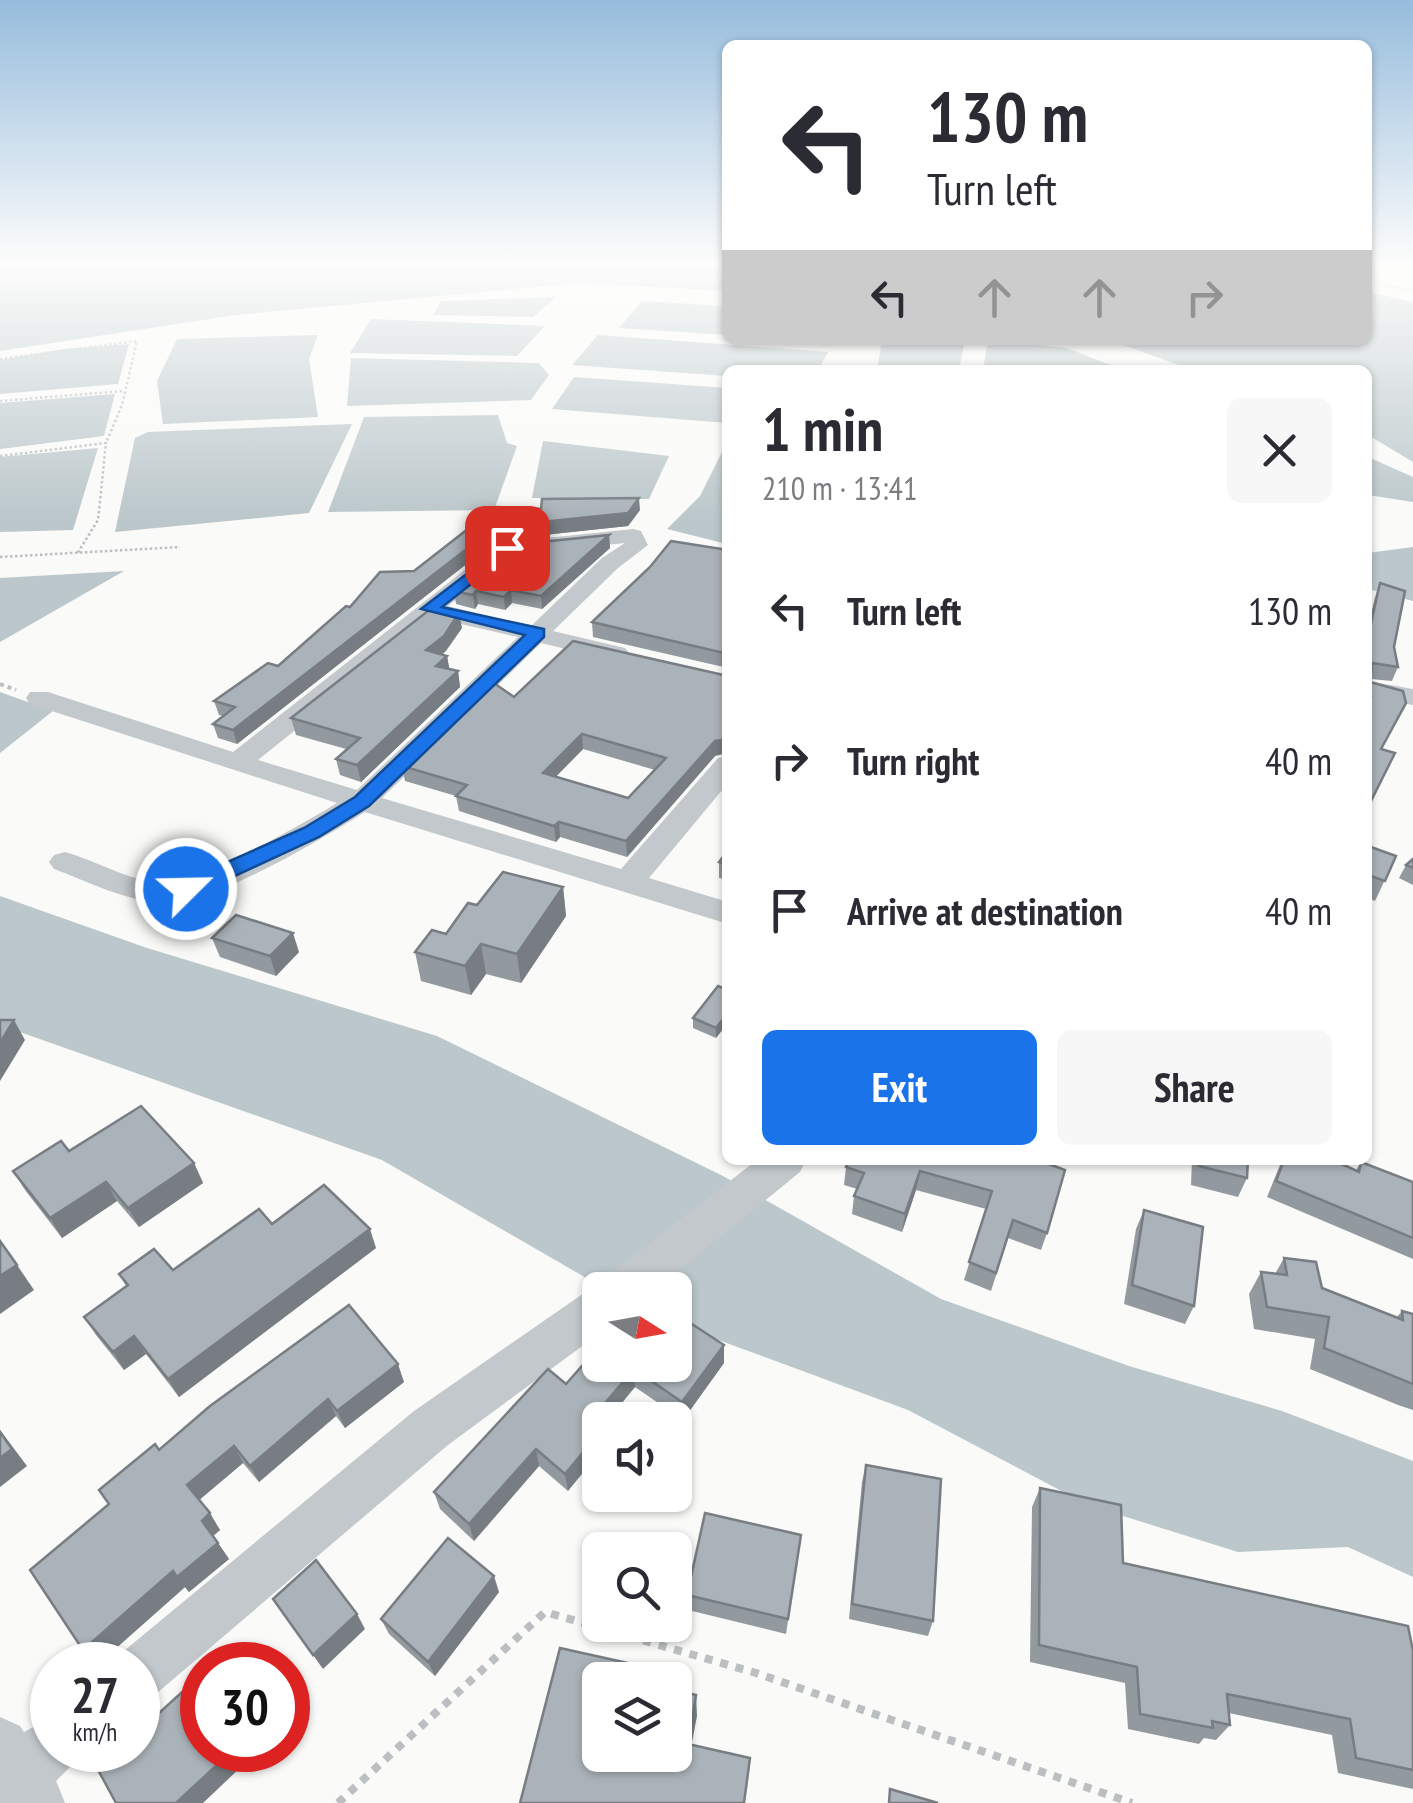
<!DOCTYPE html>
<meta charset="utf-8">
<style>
:root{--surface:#fff;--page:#f7f7f7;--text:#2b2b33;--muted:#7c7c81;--accent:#1a73e8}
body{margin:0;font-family:"PT Sans Narrow",sans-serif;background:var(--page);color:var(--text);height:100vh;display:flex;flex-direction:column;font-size:38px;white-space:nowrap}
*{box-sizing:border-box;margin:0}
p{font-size:32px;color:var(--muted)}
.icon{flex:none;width:55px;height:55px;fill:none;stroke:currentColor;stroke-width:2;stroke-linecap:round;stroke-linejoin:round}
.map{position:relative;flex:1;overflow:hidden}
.details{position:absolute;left:722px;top:365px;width:650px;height:800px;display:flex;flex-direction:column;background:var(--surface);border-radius:15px;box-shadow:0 2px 8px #0004}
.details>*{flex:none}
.banner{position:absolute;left:722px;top:40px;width:650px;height:305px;border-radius:15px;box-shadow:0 2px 8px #0004;background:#fff;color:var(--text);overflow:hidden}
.needle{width:65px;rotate:101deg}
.tools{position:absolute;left:582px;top:1272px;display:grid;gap:20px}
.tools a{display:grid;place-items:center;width:110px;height:110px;border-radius:15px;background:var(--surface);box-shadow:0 2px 8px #0004;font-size:50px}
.speed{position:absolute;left:30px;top:1642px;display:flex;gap:20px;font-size:50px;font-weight:700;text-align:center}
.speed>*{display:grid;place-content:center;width:130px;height:130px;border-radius:50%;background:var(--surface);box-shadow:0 2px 8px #0004;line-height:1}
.speed small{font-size:25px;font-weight:400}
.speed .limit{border:15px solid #d22;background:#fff;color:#111}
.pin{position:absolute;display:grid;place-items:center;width:85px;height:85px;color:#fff;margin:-42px;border-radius:20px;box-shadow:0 5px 15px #0006}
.me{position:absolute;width:110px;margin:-55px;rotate:67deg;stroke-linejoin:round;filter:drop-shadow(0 0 8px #0008)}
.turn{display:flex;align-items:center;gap:35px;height:210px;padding:0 40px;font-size:45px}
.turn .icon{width:130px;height:130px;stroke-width:2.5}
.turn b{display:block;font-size:70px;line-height:85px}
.lanes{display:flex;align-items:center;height:95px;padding:0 40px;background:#0003;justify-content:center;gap:50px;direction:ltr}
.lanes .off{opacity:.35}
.round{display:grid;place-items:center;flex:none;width:105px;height:105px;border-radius:15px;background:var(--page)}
.headline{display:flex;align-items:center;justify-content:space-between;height:170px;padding:0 40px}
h1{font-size:60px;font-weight:700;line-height:75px}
.action{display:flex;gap:20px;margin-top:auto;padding:20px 40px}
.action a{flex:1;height:115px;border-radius:15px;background:var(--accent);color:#fff;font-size:40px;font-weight:700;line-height:115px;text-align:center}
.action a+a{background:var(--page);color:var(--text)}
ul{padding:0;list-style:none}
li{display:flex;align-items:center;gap:30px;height:150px;padding:0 40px}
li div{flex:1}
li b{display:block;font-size:38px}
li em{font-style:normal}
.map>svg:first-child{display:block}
.water{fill:#bbc7cb}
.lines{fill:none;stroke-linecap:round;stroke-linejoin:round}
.path-far2{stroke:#bbbfc2;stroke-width:2.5;stroke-dasharray:2.5 2.5;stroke-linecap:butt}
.path-far1{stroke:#bbbfc2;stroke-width:4;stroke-dasharray:4 4;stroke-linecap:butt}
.path{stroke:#bbbfc2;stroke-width:8;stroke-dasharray:8 8;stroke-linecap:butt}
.minor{fill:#c3c8cc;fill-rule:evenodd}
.wall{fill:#929a9f;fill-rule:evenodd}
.shaded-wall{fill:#777d82}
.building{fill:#aab3b9;stroke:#777d82;stroke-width:2.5;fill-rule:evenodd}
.route{fill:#1a73e8;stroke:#114b97;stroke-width:2.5}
</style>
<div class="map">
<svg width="1413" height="1803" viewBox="0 0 1413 1803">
<rect width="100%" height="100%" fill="#fafaf8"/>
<g class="water">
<polygon points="0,267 727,267 728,291 579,283 236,315 0,351"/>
<polygon points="1368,292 1413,302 1413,462 1368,435 1368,370 1193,370 1109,340 1368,340"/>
<polygon points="556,297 533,317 433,315 441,301"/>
<polygon points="642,301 727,306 727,335 619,328"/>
<polygon points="371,319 545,326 517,356 350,353"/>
<polygon points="318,335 309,359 318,417 163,424 157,381 177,339"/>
<polygon points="598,335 828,352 818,370 728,370 727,376 572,365"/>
<polygon points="882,340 965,340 959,370 877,370"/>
<polygon points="988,340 1067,348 1123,370 983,370"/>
<polygon points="129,344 118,384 0,394 0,360 64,349"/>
<polygon points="351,358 539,363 549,375 531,400 347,406"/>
<polygon points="574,377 727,388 727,423 552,409"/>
<polygon points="115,394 104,436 0,449 0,403"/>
<polygon points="498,415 507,443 517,446 494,510 328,512 364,417"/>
<polygon points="352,424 309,513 115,532 135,438 148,432"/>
<polygon points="543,441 669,456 649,499 532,498"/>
<polygon points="98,448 73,530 0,532 0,457"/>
<polygon points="724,448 728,449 727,544 667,529 700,496"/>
<polygon points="1368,457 1413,477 1413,502 1368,495"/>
<polygon points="1413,547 1413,601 1368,589 1368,553"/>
<polygon points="124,571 0,642 0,578"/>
<polygon points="0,692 53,711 0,753"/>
<polygon points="0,896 147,948 437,1036 723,1176 941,1299 1129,1366 1282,1411 1413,1461 1413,1577 1348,1547 1238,1552 1088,1505 908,1410 675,1324 675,1290 607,1290 382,1160 0,1025"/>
</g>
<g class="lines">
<g class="path-far2">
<polyline points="1368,283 1413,290"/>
<polyline points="0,359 137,341 122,405 106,443"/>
<polyline points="0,401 123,391"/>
<polyline points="0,456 106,443 98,520 77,554"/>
<polyline points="0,557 180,547"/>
</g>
<polyline class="path-far1" points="0,684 16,690"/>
<polyline class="path" points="338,1803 545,1612 756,1673 1132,1803"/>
<g class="minor">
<path d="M633 529 641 531 648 545 618 568 553 631 625 648 629 653 625 658 616 661 541 643 382 798 621 869 718 758 728 756V783L649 878 728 902V924L365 812C324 838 210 906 164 903 125 901 89 882 54 869L49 862 54 855 65 852C98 861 135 885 169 882 206 879 303 824 337 803L30 704 26 698 30 692H48L233 752 499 543ZM625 543 602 558 531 626 448 606 513 554ZM435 618 518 637 357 790 258 760Z"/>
<polygon points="1368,681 1413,689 1413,705 1368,697"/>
<polygon points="757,1160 806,1160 800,1172 655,1290 600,1290 600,1333 448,1445 157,1693 138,1701 138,1665 114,1665 119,1655 414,1411 584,1293 601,1287 607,1276"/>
<polygon points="0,1717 20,1726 24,1732 52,1717 52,1750 78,1750 72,1765 56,1781 65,1803 0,1803"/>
</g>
</g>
<g class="wall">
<polygon points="496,507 640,510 628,526 497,540 237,744 218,738 213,724 223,716 219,715 214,701 278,666 350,607 414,571"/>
<polygon points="609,535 610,548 542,609 512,603 505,610 478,604 475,609 456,604 454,591"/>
<polygon points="728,550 728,668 593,637 592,622"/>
<polygon points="1380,583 1398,667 1392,681 1371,679 1370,682 1406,703 1382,749 1388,768 1368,809 1368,626 1375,597"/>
<polygon points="462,628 442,655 447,656 449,669 458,671 460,687 361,782 340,775 336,759 346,749 296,735 291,718"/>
<path d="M514 697 715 756 627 857 560 837 556 842 459 811 456 796 405 781 402 766ZM583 749 655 770 628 798 555 777Z"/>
<polygon points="728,811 728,832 724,832 724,816"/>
<polygon points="1368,846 1396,856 1375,901 1368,898"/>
<polygon points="728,850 728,880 719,878 719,862"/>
<polygon points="1413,859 1413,885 1399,878 1406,865"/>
<polygon points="563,887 566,916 521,983 486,974 471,995 421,981 415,952 446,934 477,905"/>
<polygon points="212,938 299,952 276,976 220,957"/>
<polygon points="728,990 716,1038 693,1028 693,1018"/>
<polygon points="69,1151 194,1163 203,1183 139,1227 117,1201 62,1238 25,1190 13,1171"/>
<polygon points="1038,1160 1047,1233 1041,1250 1008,1238 991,1291 964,1280 986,1209 916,1190 902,1232 852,1214 854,1196 857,1189 844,1185 846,1167"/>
<polygon points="1192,1160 1248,1160 1247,1178 1238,1197 1191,1185"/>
<polygon points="1282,1160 1333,1160 1356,1170 1361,1162 1413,1182 1413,1259 1267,1197"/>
<polygon points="1144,1210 1194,1306 1185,1324 1124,1304 1136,1229"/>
<polygon points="272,1224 376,1248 179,1397 146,1354 124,1370 96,1335 84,1317 126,1286 119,1274 173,1270"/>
<polygon points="1284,1258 1322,1288 1396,1318 1402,1311 1413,1314 1413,1410 1398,1405 1310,1369 1315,1339 1254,1329 1249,1294 1261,1272 1275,1274"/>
<polygon points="724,1345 724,1363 683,1420 635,1387 600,1420 568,1491 539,1466 474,1541 440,1509 434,1492 566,1384 599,1366"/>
<polygon points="404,1382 345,1428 336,1416 259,1482 243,1463 199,1500 220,1530 213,1536 229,1559 189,1592 185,1587 97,1665 83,1650 109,1504 159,1450 210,1406"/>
<polygon points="866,1465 933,1621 928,1636 849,1619 862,1482"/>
<polygon points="1040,1488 1123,1563 1413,1651 1413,1789 1338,1773 1332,1735 1229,1713 1230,1725 1216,1740 1204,1738 1199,1744 1128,1729 1125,1683 1030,1662 1032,1507"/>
<polygon points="801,1535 786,1634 688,1610 687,1595"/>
<polygon points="499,1592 435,1676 389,1634 381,1619"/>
</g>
<g class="shaded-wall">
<polygon points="639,498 640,510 628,526 497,540 237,744 233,730 495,527"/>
<polygon points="609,535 610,548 542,609 541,596"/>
<polygon points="511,590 512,603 505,610 504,597"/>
<polygon points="476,591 478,604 475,609 473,595"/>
<polygon points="459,613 462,628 446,651 429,666 426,650"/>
<polygon points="447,656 450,672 436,666"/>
<polygon points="458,671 460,687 361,782 357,765"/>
<polygon points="582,734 583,749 544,789 543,773"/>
<polygon points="728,739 728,753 715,756 627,857 626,841 715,741"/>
<polygon points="559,822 560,837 556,842 554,826"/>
<polygon points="563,887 566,916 521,983 517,954"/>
<polygon points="293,933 299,952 276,976 270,956"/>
<polygon points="481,944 486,974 471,995 465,966"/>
<polygon points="728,1013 728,1023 716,1038 716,1028"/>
<polygon points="14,1020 25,1040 0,1081 0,1043"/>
<polygon points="194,1163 203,1183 139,1227 128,1208"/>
<polygon points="920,1171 916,1190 902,1232 905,1214"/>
<polygon points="106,1182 117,1201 62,1238 50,1218"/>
<polygon points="370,1229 376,1248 179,1397 168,1379"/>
<polygon points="17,1265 34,1290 0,1314 0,1276"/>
<polygon points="134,1336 146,1354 124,1370 113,1352"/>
<polygon points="724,1345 724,1363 683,1420 682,1402"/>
<polygon points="398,1364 404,1382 345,1428 337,1411"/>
<polygon points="634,1369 635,1387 608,1420 599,1410"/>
<polygon points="328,1399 336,1416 259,1482 250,1466"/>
<polygon points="0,1430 27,1466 0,1487"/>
<polygon points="600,1432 600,1452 568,1491 565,1474"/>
<polygon points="234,1446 243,1463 198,1501 187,1485"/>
<polygon points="536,1449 539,1466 474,1541 469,1524"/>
<polygon points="210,1513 220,1530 212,1537 202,1521"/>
<polygon points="218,1543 229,1559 189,1592 185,1587 97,1665 83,1650 173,1571"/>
<polygon points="494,1576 499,1592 435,1676 428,1662"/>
<polygon points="357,1614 365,1629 323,1669 313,1655"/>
<polygon points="696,1695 697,1716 688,1763 688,1744"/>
<polygon points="233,1750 259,1750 203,1803 176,1803"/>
</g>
<g class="building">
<polygon points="639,498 628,513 495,527 233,730 213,724 235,707 214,701 268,663 278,666 346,606 350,607 380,572 414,571 496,507 541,509 542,499"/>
<polygon points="609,535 541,596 511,590 504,597 476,591 473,595 454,591 513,545"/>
<polygon points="671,541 728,550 728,654 592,622 650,567"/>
<polygon points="1380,583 1405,591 1394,647 1398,667 1372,663 1370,682 1403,691 1406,703 1381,749 1395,753 1368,807 1368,702 1371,697 1368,696 1368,636"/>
<polygon points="433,607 459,613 444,636 426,650 447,656 436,666 458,671 357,765 336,759 360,738 291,718"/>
<path d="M573 641 728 676V739L715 741 626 841 559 822 554 826 456 796 467 785 402 766 491 681 514 697ZM582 734 666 758 628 798 543 773Z"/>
<polygon points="1368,846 1396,856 1385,881 1368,875"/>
<polygon points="728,850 728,865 719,862"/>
<polygon points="1413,859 1413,868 1406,865"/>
<polygon points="503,872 563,887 517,954 481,944 465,966 415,952 432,930 446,934 468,903 477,905"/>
<polygon points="236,915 293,933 270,956 212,938"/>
<polygon points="718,986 728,990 728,1013 716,1028 693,1018"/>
<polygon points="0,1020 14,1020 0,1043"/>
<polygon points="141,1106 194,1163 128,1208 106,1182 50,1218 13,1171 61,1141 69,1151"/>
<polygon points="849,1160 1038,1160 1065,1170 1047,1233 1013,1220 996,1273 969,1262 992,1191 920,1171 905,1214 854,1196 864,1173 846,1167"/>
<polygon points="1200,1160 1248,1160 1247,1178 1199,1166"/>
<polygon points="1284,1160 1333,1160 1359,1172 1361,1162 1413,1182 1413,1238 1276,1181"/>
<polygon points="324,1185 370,1229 168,1379 134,1336 113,1352 84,1317 128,1285 119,1274 154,1249 173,1270 259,1209 272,1224"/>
<polygon points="1144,1210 1203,1227 1194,1306 1132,1285"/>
<polygon points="0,1241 17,1265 0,1276"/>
<polygon points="1284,1258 1316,1262 1322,1288 1403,1320 1402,1311 1413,1314 1413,1384 1324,1348 1329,1317 1267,1307 1261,1272 1287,1275"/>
<polygon points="349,1305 398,1364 337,1411 328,1399 250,1466 234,1446 187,1485 210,1513 202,1521 218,1543 177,1577 173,1571 83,1650 30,1570 109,1504 99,1490 155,1444 159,1450 210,1406"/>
<polygon points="675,1313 724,1345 682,1402 634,1369 599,1410 611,1419 600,1420 600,1432 565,1474 536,1449 469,1524 434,1492 548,1369 566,1384 589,1358 599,1366 675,1365"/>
<polygon points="0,1432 12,1449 0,1458"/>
<polygon points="866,1465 941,1479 933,1621 852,1604"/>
<polygon points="1040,1488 1121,1505 1123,1563 1408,1626 1413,1651 1413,1770 1356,1758 1350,1719 1227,1694 1230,1725 1212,1721 1213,1728 1140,1714 1137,1667 1039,1645"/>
<polygon points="705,1513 801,1535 788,1619 687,1595"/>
<polygon points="448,1538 494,1576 428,1662 381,1619"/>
<polygon points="316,1560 357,1614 313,1655 273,1599"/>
<polygon points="560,1648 641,1666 638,1680 600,1680 600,1755 675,1755 675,1690 696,1695 688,1744 750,1758 744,1803 520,1803"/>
<polygon points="202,1674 202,1750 233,1750 176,1803 116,1803 97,1768 117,1750 138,1750 138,1732"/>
<polygon points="890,1789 938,1803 889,1803"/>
</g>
<linearGradient id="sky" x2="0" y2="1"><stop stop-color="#96bcdc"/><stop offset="0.51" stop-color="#fdfdfc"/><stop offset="1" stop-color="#fdfdfc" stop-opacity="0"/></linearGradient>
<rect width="1413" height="519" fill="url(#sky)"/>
<polygon class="route" points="507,543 515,548 513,551 442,607 544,629 544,637 369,806 319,837 194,895 178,895 175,889 178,884 304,828 355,797 525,635 421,609"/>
</svg>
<div class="tools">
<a><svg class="needle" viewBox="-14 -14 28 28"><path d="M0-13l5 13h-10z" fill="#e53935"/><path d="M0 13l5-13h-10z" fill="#7c7c81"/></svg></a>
<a><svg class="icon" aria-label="sound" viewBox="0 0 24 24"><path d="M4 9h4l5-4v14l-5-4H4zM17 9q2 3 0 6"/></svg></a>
<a><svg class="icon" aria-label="search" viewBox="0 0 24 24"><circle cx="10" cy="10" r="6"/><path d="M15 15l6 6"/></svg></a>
<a><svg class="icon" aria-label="layers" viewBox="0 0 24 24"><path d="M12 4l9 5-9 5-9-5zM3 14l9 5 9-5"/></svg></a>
</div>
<div class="speed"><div>27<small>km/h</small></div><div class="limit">30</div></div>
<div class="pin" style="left:507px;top:548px;background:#d93025"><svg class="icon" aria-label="arrive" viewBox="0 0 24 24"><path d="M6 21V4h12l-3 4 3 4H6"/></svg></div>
<svg class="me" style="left:186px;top:889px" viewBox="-20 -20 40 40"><circle r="17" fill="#1a73e8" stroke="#fff" stroke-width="3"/><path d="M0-11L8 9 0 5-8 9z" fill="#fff"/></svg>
<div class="banner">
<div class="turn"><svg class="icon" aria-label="left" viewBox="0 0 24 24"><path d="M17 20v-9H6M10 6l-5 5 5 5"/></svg><div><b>130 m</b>Turn left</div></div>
<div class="lanes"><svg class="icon" aria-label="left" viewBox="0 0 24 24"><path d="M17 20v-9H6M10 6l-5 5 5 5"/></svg><svg class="icon off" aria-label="ahead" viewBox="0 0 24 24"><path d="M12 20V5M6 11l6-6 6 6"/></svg><svg class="icon off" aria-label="ahead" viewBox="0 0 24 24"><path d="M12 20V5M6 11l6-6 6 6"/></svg><svg class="icon off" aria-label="right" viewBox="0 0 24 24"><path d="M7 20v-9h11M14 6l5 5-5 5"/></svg></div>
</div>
<section class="details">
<div class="headline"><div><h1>1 min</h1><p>210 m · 13:41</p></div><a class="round"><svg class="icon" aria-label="close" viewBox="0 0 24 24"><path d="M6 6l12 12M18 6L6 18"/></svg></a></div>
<ul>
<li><svg class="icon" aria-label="left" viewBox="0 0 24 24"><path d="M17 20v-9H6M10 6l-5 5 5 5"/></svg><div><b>Turn left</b></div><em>130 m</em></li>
<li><svg class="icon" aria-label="right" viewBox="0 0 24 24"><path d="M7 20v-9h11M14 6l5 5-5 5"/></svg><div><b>Turn right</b></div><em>40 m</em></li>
<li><svg class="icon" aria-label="arrive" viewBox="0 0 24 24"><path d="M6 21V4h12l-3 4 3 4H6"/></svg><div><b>Arrive at destination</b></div><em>40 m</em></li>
</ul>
<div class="action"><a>Exit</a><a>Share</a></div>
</section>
</div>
